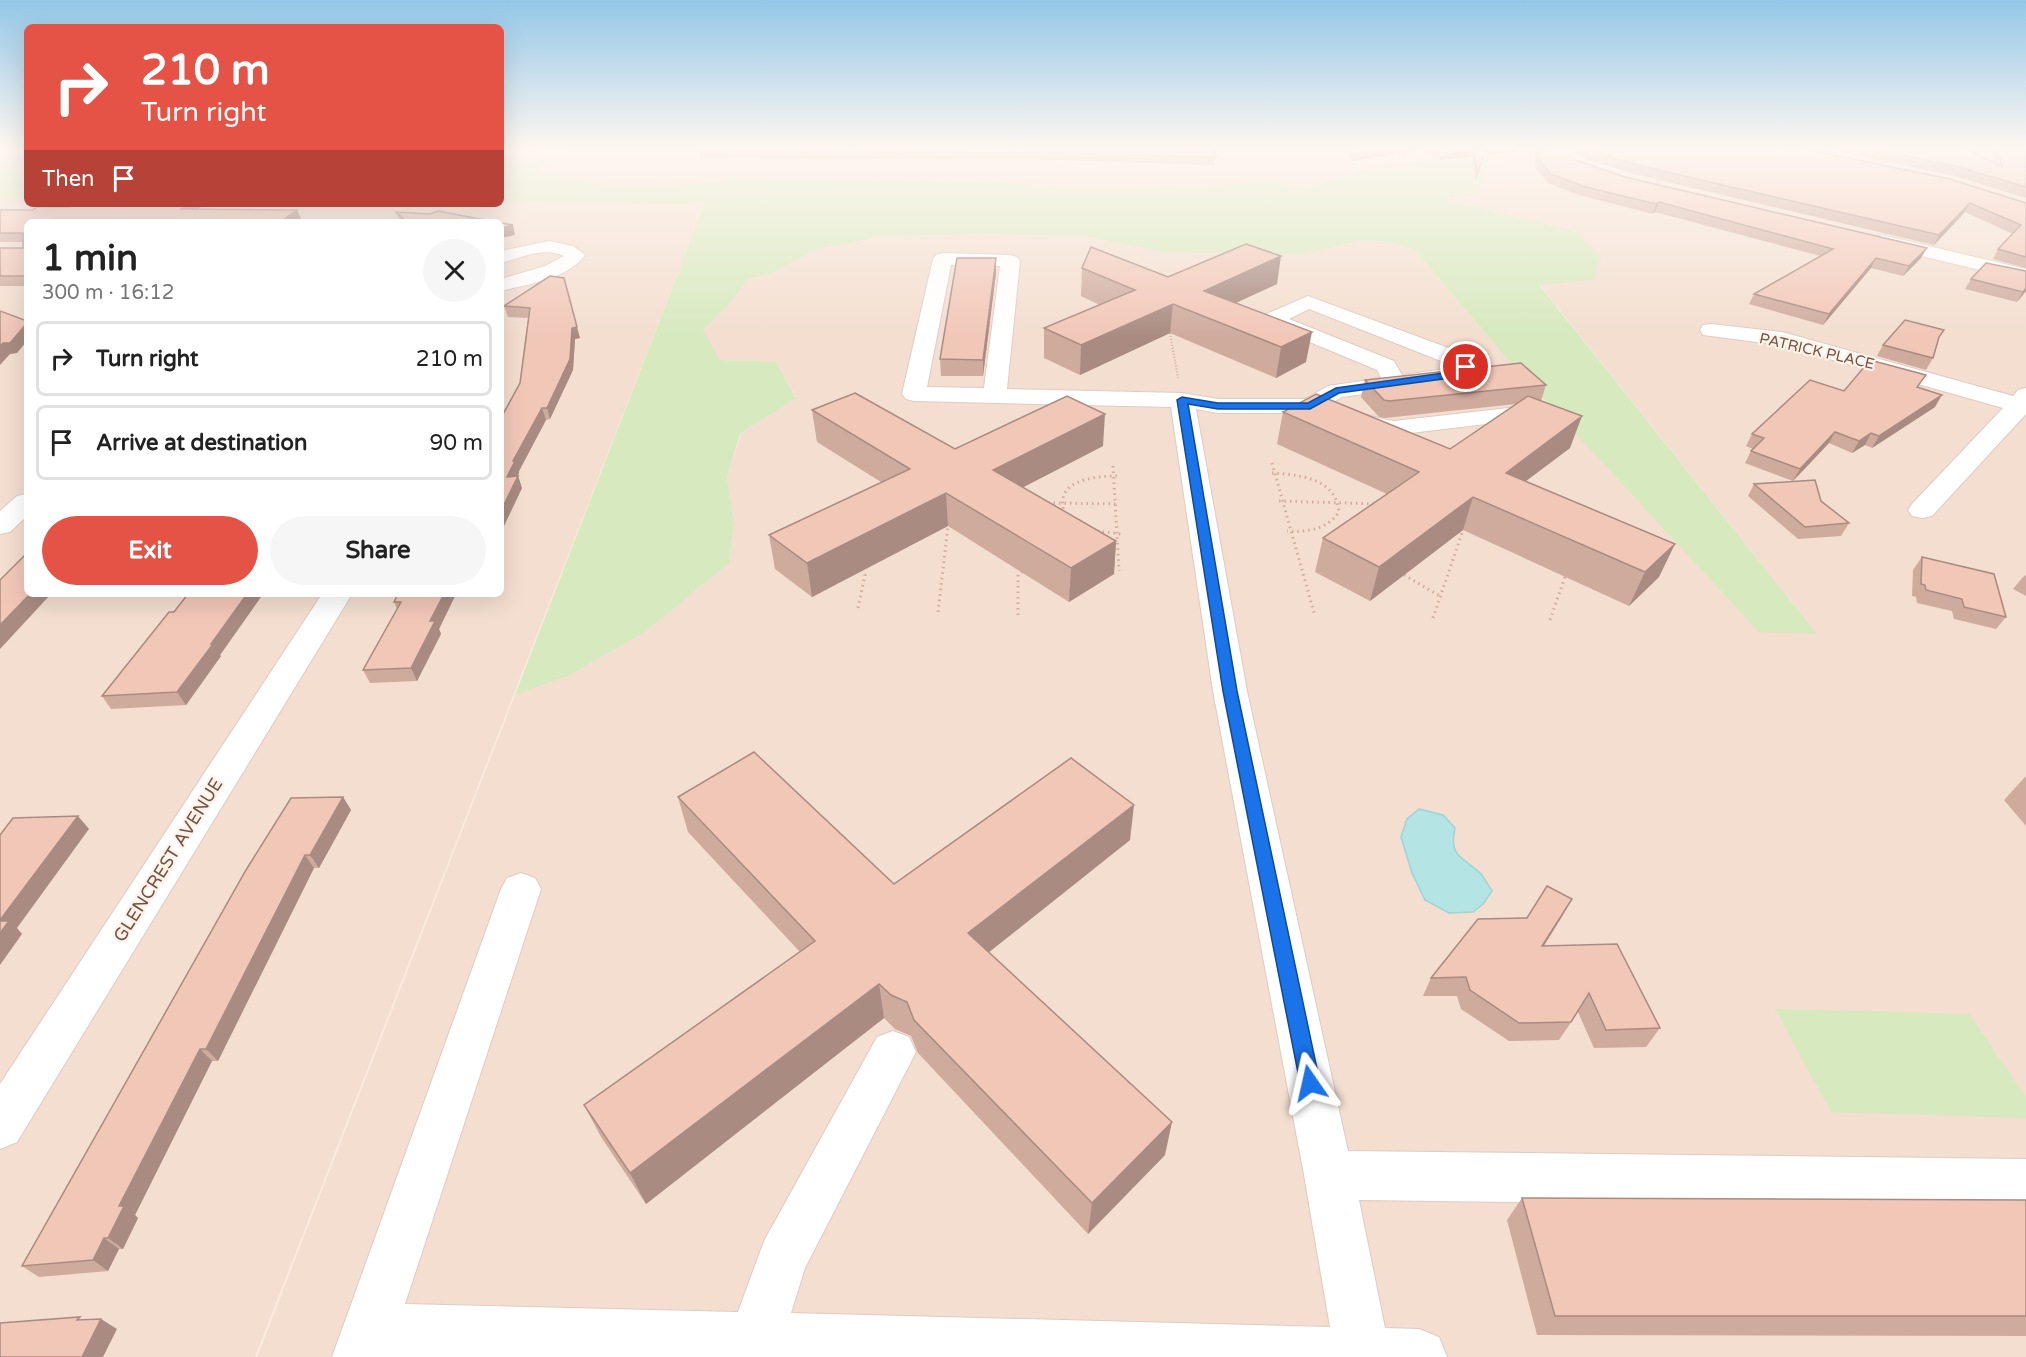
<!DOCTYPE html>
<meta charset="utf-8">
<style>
:root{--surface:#fff;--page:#f6f6f6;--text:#222;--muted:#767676;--line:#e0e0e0;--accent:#e55346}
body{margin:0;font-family:"Varela Round",sans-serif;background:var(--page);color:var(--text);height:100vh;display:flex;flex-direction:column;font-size:22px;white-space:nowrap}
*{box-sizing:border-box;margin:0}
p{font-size:20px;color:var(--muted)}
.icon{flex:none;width:33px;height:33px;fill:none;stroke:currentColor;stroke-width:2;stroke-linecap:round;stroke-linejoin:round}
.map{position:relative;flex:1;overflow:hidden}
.details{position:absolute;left:24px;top:219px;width:480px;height:378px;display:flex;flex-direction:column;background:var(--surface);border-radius:9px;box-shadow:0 6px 24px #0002}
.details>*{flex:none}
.hud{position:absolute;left:24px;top:24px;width:480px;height:183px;border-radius:9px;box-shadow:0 6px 24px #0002;background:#e55346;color:#fff;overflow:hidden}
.pin{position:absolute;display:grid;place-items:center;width:51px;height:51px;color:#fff;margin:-26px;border:3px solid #fff;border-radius:50%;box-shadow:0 2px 6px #0007}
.me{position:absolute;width:66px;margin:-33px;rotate:349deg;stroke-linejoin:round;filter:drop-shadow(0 0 4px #0008)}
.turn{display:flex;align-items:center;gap:21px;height:126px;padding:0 18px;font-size:27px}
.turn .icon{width:78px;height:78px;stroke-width:2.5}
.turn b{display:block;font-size:42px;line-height:51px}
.then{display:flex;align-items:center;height:57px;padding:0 18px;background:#0003;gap:12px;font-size:22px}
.round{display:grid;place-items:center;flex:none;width:63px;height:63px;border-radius:32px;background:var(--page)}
.head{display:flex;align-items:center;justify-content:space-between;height:102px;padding:0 18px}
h1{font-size:36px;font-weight:700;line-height:45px}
.button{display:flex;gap:12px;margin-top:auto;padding:12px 18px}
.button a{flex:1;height:69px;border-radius:36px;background:var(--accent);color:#fff;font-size:24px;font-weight:700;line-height:69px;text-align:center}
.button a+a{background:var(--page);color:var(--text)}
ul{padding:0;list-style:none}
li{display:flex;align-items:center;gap:18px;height:75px;margin:0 12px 9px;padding:0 6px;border:3px solid var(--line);border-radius:9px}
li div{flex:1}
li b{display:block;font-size:22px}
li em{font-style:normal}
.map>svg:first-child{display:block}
.residential{fill:#f3decf;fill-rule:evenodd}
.green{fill:#d6e9bf}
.water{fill:#b5e4e5;stroke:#9cd5d6;stroke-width:1.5}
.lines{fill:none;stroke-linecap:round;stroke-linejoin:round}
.minor-casing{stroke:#e2cac0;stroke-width:2}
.path-far1{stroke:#d5aa9c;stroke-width:2;stroke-dasharray:1 2;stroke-linecap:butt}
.path{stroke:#d5aa9c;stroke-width:3;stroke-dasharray:1.5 4;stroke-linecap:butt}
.minor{fill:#fff;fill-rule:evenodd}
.wall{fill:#cfab9e}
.shaded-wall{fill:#a98b81}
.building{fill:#f1c7b8;stroke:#a98b81;stroke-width:1.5}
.route{fill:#1a73e8;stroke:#114b97;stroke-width:1.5}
.labels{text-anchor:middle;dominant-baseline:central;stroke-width:4.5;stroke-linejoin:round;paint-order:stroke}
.far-street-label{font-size:15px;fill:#725148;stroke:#fff2e6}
.street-label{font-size:18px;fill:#725148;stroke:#fff2e6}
</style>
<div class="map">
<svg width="2026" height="1357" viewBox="0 0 2026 1357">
<rect width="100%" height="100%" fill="#fcede0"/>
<path class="residential" d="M501 147H2026V1357H257L515 695 568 676 645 632 729 563 734 524 727 477 741 434 796 397 776 362 720 360 702 330 730 303 747 280 775 272 817 249 881 237 983 234 1089 237 1170 253 1305 254 1359 241 1387 242 1414 249 1515 368 1817 634 1539 284 1601 256 709 194 255 1357H0V165L27 166V204H501ZM27 222H501V594H27Z"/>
<g class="green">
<rect x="0" y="147" width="27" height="51"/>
<polygon points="563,147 577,147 559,154 536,172 601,185 666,185 724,182 729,179 1011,183 1077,190 1118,190 1266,182 1306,188 1385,164 1544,153 1549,156 1488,161 1478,196 1438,198 1574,231 1601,256 1594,280 1539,285 1817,634 1759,632 1515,368 1414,249 1387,242 1359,241 1305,254 1169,253 1089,237 983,234 881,237 817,249 775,272 747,280 730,303 703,330 720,360 776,362 796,398 740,434 727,477 734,524 729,563 645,632 568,676 515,695 706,201 683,204 501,202 501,157 543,149 549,152"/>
<polygon points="1775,1009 1969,1014 2026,1097 2026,1118 1831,1112"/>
</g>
<path class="water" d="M1419 809 1443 815 1455 828C1448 858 1464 857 1481 874 1485 879 1488 885 1492 891L1483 904 1473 912 1449 913 1425 900 1412 873 1401 837 1407 819Z"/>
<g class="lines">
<defs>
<g id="minor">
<polygon points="1882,235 2026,269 2026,281 1875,245 1873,241 1875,237"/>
<path d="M549 241 573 246 585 255C568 279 528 284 501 291V279L545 266 564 256C545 246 520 258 501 263V251Z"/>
<path d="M943 253 1010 255 1017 257 1020 261 1007 389 1182 393 1218 399H1305L1328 386 1381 378 1377 370 1264 323 1260 319 1264 315 1308 296 1462 353 1477 367 1469 379 1342 397 1318 411 1310 413H1218L1196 409 1247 691 1348 1151 2026 1159V1209L1359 1200 1385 1328 1419 1329 1439 1337 1447 1357H332L501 889 507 878 521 873 535 878 541 889 405 1304 738 1312 764 1241 877 1037 893 1031 909 1037 916 1052 805 1268 791 1313 1330 1327 1304 1175 1213 691 1171 407 914 401 906 399 902 394 933 259 936 255ZM951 265 1000 266 984 388 927 387ZM1309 309 1446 363 1453 368 1402 375 1394 361 1289 319Z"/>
<polygon points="1711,324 1782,332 2013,396 2018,390 2026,388 2026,414 1932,516 1922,518 1912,516 1908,510 1912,504 2003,408 1780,345 1703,335 1700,330 1703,325"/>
<path d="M1544 404 1553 406 1556 411 1553 416 1394 435 1362 431 1346 425 1343 420 1346 415C1361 411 1378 419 1394 421Z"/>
<polygon points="27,494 27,516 10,532 0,534 0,511 17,496"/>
<polygon points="322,594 352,594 17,1142 0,1149 0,1084"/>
</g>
</defs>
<use href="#minor" class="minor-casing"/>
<polyline class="path-far1" points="1170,333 1178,378"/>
<g class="path">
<polyline points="1272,463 1315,616"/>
<polyline points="1113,466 1119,571"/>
<path d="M1272 473C1300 475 1336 478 1339 512 1326 530 1308 532 1287 531"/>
<polyline points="1279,501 1377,504"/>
<polyline points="1048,503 1119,504"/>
<path d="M1065 514C1052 481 1093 476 1117 476"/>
<polyline points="1097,531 1121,534"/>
<polyline points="1404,575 1440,596"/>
<polyline points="858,608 865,575 862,571"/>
<polyline points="938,612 948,526"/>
<polyline points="1018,615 1018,575 1022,572"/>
<polyline points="1433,618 1463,530"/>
<polyline points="1550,620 1565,577"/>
</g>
<use href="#minor" class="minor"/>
</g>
<g class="wall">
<polygon points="538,147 548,147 549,151"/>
<polygon points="1212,147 1216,157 1215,165 1056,160 701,158 700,151"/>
<polygon points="1344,147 1517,147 1516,152 1483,155 1476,181 1472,156 1440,160 1420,149 1401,155 1395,154 1352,161"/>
<polygon points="1562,147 1794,147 2026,203 2026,268 1993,259 1998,249 2013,234 1965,212 1934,245 1634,174 1587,159"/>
<polygon points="1816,147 1962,147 1995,163 1992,147 2026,147 2026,198 1951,175"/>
<polygon points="1536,156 1576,160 1625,177 1921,258 1903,276 1871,268 1823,325 1749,304 1754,294 1820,256 1655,212 1653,214 1579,195 1548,183 1534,165"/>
<polygon points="70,207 297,210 301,219 27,222 27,286 0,286 0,248 23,248 23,242 0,242 0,210 32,210"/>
<polygon points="396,212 495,222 401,222"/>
<polygon points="996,258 996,273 983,376 941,376 940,359"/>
<polygon points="1082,268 1168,277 1277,284 1236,303 1306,362 1276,378 1170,333 1080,375 1044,358 1044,328 1100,305 1081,296"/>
<polygon points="2026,271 2026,291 2017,302 1965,289 1971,279"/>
<polygon points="550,276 580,338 575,339 573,370 550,419 546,420 519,471 519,473 518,476 522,488 502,530 501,530 501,418 520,383 528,318 508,317 504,306"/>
<polygon points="1938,342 1933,358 1926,370 1877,356 1883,345"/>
<polygon points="1365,380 1546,385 1541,401 1570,448 1526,481 1659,577 1629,606 1463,530 1370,601 1315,572 1323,538 1387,494 1277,444 1283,412 1450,449 1516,404 1385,418 1379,417 1361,397"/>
<polygon points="1918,387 1935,407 1872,448 1865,445 1852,453 1829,443 1793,481 1745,463 1751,451 1753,449 1746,446 1752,434 1844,391"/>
<polygon points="812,410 955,449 1103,446 1023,487 1116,541 1114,574 1069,602 948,526 812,597 775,569 769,535 881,482 817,442"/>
<polygon points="1754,484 1821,501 1849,523 1841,536 1798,539 1748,496"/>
<polygon points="1922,557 2006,617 1996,629 1954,619 1952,611 1917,603 1916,597 1912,596 1913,570"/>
<polygon points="2026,575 2026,596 2013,589 2023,577"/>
<polygon points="188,594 263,594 220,655 221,656 186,705 111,709 102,696"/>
<polygon points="398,594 456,594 439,629 441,634 417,681 370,683 363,670 397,609 394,602"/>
<polygon points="2026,776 2026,826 2004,800"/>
<polygon points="343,797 351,810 319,868 314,868 218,1061 212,1061 135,1215 138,1218 123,1249 119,1249 108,1271 39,1277 22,1266"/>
<polygon points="678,797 894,884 1130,840 988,953 1165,1155 1088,1234 918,1053 911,1036 895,1029 884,1018 646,1204 601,1137 584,1105 800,952 688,832"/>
<polygon points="1572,899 1561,918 1544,946 1660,1028 1646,1047 1594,1048 1578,1012 1559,1040 1509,1041 1461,1009 1457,996 1423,996 1431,978 1527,918"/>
<polygon points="1522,1198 2026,1200 2026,1336 1537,1335 1507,1220"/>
</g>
<g class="shaded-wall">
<polygon points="1397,147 1395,154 1352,161 1353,154"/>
<polygon points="1408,147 1420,147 1420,149 1401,155 1403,148"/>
<polygon points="1498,147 1517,147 1516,152 1483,155 1485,148"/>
<polygon points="1473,149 1472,156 1440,160 1442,153"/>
<polygon points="1659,202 1655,212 1653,214 1656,204"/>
<polygon points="1970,203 1965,212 1934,245 1939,235"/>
<polygon points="188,204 205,204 186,218 181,209"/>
<polygon points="297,210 301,219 298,222 280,222"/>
<polygon points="513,225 515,235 501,238 501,228"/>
<polygon points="1927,248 1921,258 1903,276 1909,266"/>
<polygon points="1281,256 1277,284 1205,317 1204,291"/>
<polygon points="996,258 996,273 983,376 983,360"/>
<polygon points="1876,258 1871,268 1823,325 1829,314"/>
<polygon points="564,278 580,338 575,339 573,370 550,419 547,408 572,328"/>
<polygon points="2026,288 2026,291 2017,302 2023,292"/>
<polygon points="1173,304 1170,333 1080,375 1081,345"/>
<polygon points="27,323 27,341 17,353 10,354 0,365 0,346"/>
<polygon points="1312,332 1306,362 1276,378 1281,347"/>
<polygon points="1942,395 1935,407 1872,448 1879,436"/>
<polygon points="542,408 546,420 519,471 519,473 511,489 507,477 513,461"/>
<polygon points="1105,414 1103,446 993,503 993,470"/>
<polygon points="1582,416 1570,448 1494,505 1506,473"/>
<polygon points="1835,432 1829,443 1793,481 1800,469"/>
<polygon points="1871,433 1865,445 1852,453 1859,441"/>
<polygon points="518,476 522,488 502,530 501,526 501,511"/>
<polygon points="946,493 948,526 812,597 807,563"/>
<polygon points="1473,497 1463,530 1370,601 1379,567"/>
<polygon points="1116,541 1114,574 1069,602 1071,568"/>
<polygon points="1675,544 1659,577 1629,606 1645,572"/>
<polygon points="30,594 51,594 0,649 0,625"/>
<polygon points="247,594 263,594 220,655 221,656 186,705 177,692 211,644"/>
<polygon points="444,594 456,594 439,629 441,634 417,681 411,668 430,621"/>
<polygon points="343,797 351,810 319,868 310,855"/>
<polygon points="1134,805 1130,840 969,968 968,933"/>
<polygon points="78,816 89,829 17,928 22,934 0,965 0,920"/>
<polygon points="305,855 314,868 218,1061 206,1049"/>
<polygon points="1572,899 1561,918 1532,964 1542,946"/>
<polygon points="879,984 884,1018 646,1204 630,1173"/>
<polygon points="200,1049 212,1061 135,1215 138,1218 123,1249 108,1238 119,1206"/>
<polygon points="1172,1122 1165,1155 1088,1234 1092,1203"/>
<polygon points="104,1238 119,1249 108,1271 93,1260"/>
<polygon points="101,1319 117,1329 103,1357 82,1357"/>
</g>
<g class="building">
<polygon points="703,147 1212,147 1216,157 1057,153 700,151"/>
<polygon points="1349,147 1396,147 1353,154"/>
<polygon points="1430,147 1498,147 1485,148 1478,173 1473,149 1442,153"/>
<polygon points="1545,147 1552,147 1576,160 1625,177 1927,248 1909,266 1876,258 1829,314 1754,294 1833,249 1659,202 1656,204 1582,186 1551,174 1536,156"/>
<polygon points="1582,147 1794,147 1950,179 2026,203 2026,257 1998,249 2021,225 1970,203 1939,235 1637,165 1590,150"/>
<polygon points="1860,147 1962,147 2002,167 1998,147 2026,147 2026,187 1955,166"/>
<polygon points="76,204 188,204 181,209 297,210 280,222 27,222 27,276 0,276 0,248 23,248 23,233 0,233 0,210 32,210 38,207 70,207"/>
<polygon points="438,211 495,222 407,222 396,212 430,214"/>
<polygon points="501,223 513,225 501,228"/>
<polygon points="1246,244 1281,256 1204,291 1312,332 1281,347 1173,304 1081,345 1044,328 1135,290 1082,268 1091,247 1168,277"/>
<polygon points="957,258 996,258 983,360 940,359"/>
<polygon points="1986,263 2026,271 2026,288 2023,292 1971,279"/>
<polygon points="550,276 564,278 577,327 572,328 570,359 547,408 542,408 513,461 515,461 507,477 518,476 501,511 501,418 520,383 530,308 504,306"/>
<polygon points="0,311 27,321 27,323 10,343 3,343 0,346"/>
<polygon points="1905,320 1944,330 1939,337 1933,358 1883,345"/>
<polygon points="1870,360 1926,375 1917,387 1942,395 1879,436 1871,433 1859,441 1835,432 1800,469 1751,451 1764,438 1752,434 1810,380 1844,391"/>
<polygon points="1521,363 1546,385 1389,401 1384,400 1365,380"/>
<polygon points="855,393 955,449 1067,396 1105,414 993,470 1116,541 1071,568 946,493 807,563 769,535 910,469 812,410"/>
<polygon points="1316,394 1450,449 1528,396 1582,416 1506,473 1675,544 1645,572 1473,497 1379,567 1323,538 1419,472 1283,412"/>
<polygon points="1815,480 1821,501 1849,523 1805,527 1754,484"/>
<polygon points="27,553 27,594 30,594 0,625 0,580"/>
<polygon points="1922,557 1994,574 2006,617 1964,607 1962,599 1926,590 1925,585 1921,584"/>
<polygon points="188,594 247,594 211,644 213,644 177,692 102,696 169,612 174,612"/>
<polygon points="398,594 444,594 430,621 435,621 411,668 363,670 401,602 394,602"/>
<polygon points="754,752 894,884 1071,758 1134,805 968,933 1172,1122 1092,1203 914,1020 907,1002 891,995 879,984 630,1173 584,1105 815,941 678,797"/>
<polygon points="343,797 310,855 305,855 206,1049 200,1049 119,1206 124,1206 108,1238 104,1238 93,1260 22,1266 246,870 291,798"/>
<polygon points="78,816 0,920 0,835 13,818"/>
<polygon points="1547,886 1572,899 1542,946 1617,944 1660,1028 1606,1030 1589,993 1571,1022 1519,1023 1470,990 1466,977 1431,978 1478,919 1527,918"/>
<polygon points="0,921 9,921 0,933"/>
<polygon points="1522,1198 2026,1200 2026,1316 1555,1316"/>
<polygon points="80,1317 77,1320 101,1319 82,1357 0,1357 0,1323"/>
</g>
<linearGradient id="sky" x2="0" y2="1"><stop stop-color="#93c7e7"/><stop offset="0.44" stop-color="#fef7f1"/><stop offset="1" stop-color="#fef7f1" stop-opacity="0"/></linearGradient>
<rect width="2026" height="337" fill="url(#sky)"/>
<polygon class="route" points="1466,364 1471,367 1465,376 1339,393 1310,409 1218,409 1188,404 1237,691 1320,1083 1317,1089 1310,1092 1303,1089 1300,1083 1223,691 1177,400 1182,397 1218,403 1308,403 1336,388 1458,371"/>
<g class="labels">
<g class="far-street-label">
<text transform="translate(1817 351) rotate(13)">PATRICK PLACE</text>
</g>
<g class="street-label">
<text transform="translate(168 860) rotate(-58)">GLENCREST AVENUE</text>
</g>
</g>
</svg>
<div class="pin" style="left:1466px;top:367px;background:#d93025"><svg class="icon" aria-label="arrive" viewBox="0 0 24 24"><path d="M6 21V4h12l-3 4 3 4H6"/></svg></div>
<svg class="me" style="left:1310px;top:1083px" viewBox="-20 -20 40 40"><path d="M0-17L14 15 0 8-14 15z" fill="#1a73e8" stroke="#fff" stroke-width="4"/></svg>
<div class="hud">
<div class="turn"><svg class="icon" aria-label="right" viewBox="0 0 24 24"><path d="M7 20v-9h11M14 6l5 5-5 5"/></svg><div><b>210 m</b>Turn right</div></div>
<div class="then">Then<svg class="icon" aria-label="arrive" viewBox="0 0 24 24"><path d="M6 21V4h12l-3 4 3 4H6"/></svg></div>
</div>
<section class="details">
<div class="head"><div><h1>1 min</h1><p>300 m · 16:12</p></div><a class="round"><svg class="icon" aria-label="close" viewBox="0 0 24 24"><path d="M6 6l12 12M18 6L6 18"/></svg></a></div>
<ul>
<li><svg class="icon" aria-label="right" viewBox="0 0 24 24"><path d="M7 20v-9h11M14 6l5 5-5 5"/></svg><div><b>Turn right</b></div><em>210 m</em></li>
<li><svg class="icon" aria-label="arrive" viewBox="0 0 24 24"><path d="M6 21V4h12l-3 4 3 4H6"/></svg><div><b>Arrive at destination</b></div><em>90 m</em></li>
</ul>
<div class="button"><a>Exit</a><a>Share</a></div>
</section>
</div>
